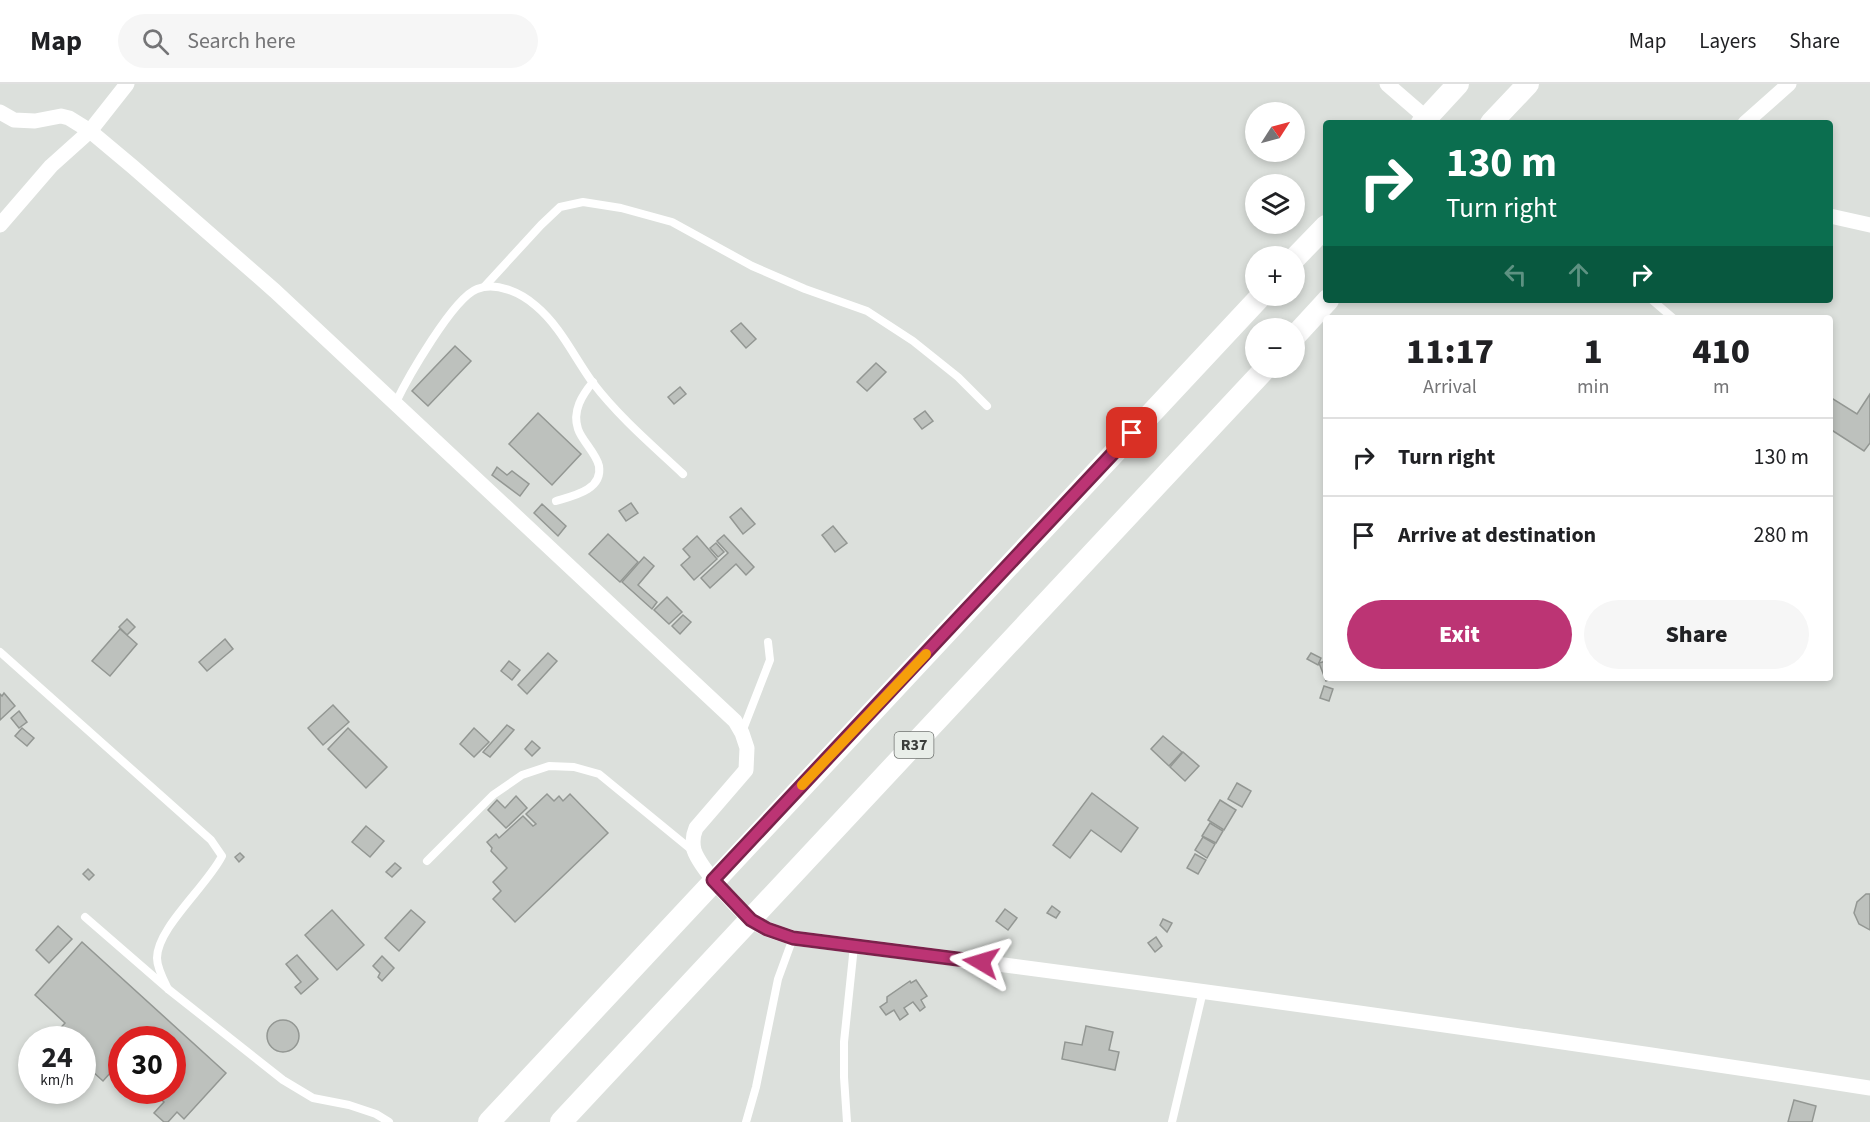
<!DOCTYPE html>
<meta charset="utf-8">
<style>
:root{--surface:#fff;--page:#f6f6f6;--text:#202124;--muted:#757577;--line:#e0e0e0;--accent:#bc3474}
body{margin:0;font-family:"Source Sans 3",sans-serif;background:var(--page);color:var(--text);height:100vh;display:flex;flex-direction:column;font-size:22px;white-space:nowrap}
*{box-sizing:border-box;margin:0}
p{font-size:20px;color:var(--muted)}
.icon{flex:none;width:33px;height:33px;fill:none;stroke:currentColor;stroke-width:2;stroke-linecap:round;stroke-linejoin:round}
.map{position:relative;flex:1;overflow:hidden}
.details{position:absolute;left:1323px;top:231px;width:510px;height:366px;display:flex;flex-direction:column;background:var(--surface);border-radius:6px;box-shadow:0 3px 9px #0003}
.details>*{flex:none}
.guide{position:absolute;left:1323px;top:36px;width:510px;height:183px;border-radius:6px;box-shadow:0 3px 9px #0003;background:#0b6e4f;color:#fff;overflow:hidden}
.needle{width:39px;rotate:54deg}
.fabs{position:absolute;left:1245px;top:18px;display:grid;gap:12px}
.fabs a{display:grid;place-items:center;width:60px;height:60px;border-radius:50%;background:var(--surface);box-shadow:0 3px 9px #0003;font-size:30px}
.speed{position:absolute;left:18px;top:942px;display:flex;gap:12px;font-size:30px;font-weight:700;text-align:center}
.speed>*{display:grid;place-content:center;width:78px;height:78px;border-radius:50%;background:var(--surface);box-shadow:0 3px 9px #0003;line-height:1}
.speed small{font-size:15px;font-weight:400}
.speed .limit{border:9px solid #d22;background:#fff;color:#111}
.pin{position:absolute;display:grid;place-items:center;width:51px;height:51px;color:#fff;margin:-26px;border-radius:12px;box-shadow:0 3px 9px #0006}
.me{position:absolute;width:66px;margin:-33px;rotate:277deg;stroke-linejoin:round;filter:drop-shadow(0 0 4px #0008)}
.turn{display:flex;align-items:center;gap:21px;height:126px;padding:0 24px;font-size:27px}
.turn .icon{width:78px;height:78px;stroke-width:2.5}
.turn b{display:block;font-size:42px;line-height:51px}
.lanes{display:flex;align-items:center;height:57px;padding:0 24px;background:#0003;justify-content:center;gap:30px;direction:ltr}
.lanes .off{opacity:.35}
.eta{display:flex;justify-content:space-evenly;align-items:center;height:102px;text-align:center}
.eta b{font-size:36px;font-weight:800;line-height:42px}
.cta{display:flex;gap:12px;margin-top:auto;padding:12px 24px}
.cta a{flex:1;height:69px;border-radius:36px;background:var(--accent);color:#fff;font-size:24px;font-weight:800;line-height:69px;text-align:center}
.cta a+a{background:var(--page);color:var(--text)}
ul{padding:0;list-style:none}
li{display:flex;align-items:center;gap:18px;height:78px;padding:0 24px;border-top:2px solid var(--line)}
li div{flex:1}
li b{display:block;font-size:22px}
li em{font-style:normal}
header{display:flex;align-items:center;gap:36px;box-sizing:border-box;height:84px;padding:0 30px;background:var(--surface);border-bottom:2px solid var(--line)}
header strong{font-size:28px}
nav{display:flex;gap:33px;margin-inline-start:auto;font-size:21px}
.search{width:420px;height:54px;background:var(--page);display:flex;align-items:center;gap:15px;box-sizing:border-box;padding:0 21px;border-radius:33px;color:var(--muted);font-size:22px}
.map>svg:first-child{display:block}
.building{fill:#bdc1bd;stroke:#939793;stroke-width:1.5}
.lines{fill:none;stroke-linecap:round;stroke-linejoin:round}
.lane{stroke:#fff;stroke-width:8}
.street{stroke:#fff;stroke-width:15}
.primary{stroke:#fff;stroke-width:22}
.route-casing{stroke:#7a224b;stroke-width:15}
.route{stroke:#bc3474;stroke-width:10}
.slow{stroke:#f59e0b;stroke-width:10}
.labels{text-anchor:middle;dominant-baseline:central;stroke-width:4.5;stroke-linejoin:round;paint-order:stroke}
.shield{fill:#e9eee9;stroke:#707370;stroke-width:1.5}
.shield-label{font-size:16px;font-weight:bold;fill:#3c3e3c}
</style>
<header>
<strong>Map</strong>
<div class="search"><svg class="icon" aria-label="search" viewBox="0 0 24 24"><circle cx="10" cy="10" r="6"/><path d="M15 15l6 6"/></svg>Search here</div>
<nav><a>Map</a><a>Layers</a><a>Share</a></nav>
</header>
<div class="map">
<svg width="1870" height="1038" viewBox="0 0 1870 1038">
<rect width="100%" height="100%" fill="#dce0dc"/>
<g class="building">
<polygon points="741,239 756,255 746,264 731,247"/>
<polygon points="455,262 471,277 428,322 412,307"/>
<polygon points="876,279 886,288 867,307 857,298"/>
<polygon points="680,303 686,310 674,320 668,313"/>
<polygon points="1870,310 1870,359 1864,367 1830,345 1830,313 1857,330"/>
<polygon points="925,327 933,337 922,345 914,335"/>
<polygon points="538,329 581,370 552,401 509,360"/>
<polygon points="497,383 507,391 512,387 529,400 520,412 492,391"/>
<polygon points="631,419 638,429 626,437 619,427"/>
<polygon points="542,420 566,442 558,452 534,429"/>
<polygon points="741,424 755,440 743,450 730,433"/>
<polygon points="833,442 847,459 835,468 822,451"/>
<polygon points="608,450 638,478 620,498 589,470"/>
<polygon points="724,451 754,483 746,491 736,480 710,504 701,494 728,469 717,457"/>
<polygon points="697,452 717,475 694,496 681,481 690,473 683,465"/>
<polygon points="716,459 724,468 718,473 710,464"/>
<polygon points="644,473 654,482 638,501 657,518 652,525 622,498"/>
<polygon points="667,513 682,528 669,540 654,526"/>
<polygon points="683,531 691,538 680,550 672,542"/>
<polygon points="127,535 135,543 127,551 119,543"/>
<polygon points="120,545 137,560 110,592 92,577"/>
<polygon points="225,555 233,565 207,587 199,578"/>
<polygon points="548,569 557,577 527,610 518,601"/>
<polygon points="1311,569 1321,574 1318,581 1307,575"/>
<polygon points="509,577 520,586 512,596 501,587"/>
<polygon points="1326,577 1326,594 1333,594 1326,597 1319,579"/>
<polygon points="1324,602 1333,605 1329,617 1320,614"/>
<polygon points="4,609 15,622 0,636 0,610 2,612"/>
<polygon points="333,621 349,638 323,661 308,644"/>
<polygon points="19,627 27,638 19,644 11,634"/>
<polygon points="507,641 514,646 490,673 483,668"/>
<polygon points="22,644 34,654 27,662 15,652"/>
<polygon points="348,644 387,683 366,704 328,665"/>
<polygon points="474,644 489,658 474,673 460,660"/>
<polygon points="1163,652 1182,668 1169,682 1151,665"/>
<polygon points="532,657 540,664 532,672 525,665"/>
<polygon points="1183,668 1199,682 1185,697 1170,683"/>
<polygon points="1237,699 1251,707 1242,723 1228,715"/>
<polygon points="1092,709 1138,744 1121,768 1091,746 1070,774 1053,761"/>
<polygon points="547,710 554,717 559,712 563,717 570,710 608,749 515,838 493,815 501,807 493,798 507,784 491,767 492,764 487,758 496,750 499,754 523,732 533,742 536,740 526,730"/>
<polygon points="516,712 527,724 506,744 488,726 497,716 505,724"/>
<polygon points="1220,716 1236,726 1224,746 1208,736"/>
<polygon points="1210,739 1223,747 1216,759 1202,752"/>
<polygon points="366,742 384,757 370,773 352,758"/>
<polygon points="1203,753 1215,760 1207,774 1195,766"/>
<polygon points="240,769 244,773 239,778 235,773"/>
<polygon points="1195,770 1206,776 1198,790 1187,784"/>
<polygon points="395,779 401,784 392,793 386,788"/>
<polygon points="88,785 94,791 89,796 83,790"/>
<polygon points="1866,810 1870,810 1870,846 1859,840 1854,829 1857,818"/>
<polygon points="1052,822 1060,828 1056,834 1047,829"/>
<polygon points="1005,825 1017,834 1008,846 996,837"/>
<polygon points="332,826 364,861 337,886 305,851"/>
<polygon points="411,826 425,838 399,867 385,854"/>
<polygon points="1163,835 1172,839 1167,848 1160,841"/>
<polygon points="58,842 72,855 49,879 36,866"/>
<polygon points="1156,853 1162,862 1155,868 1148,859"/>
<polygon points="82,858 226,989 184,1035 177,1028 168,1038 164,1038 154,1029 164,1018 151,1006 172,1006 172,956 122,956 122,980 120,978 103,997 82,978 82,956 57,956 53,952 65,939 35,911"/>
<polygon points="297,871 318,895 301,910 295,903 301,898 286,880"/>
<polygon points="382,872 394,884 382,897 378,893 380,889 373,882"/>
<polygon points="916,896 927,912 921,916 925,923 920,927 913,918 904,924 908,930 900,936 894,926 886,931 880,923 887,918 887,913 910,897 911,899"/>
<circle cx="283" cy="952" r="16"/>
<polygon points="1086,942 1113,948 1109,966 1119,968 1115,986 1062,975 1065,958 1082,961"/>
<polygon points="1794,1016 1816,1022 1812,1038 1788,1038"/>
</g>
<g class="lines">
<g class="lane">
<polyline points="485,202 541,141 560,123 583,118 621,124 672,138 752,182 805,205 867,227 913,257 958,293 987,322"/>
<polyline points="1652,216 1673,234"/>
<path d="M395 320C407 295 453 214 477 205 496 197 521 209 536 222 561 243 574 273 593 299 619 333 652 361 683 390"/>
<path d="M556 417C573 412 603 406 599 382 596 369 582 357 578 345 572 327 582 311 593 298"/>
<path d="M0 568 211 756 222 772C207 802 157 844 157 874 157 884 164 897 168 905"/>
<polyline points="742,648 770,576 768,558"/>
<polyline points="427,777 493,711 522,691 549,682 574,683 599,690 693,767"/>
<polyline points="85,833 168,905 283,996 313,1014 349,1021 376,1030 389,1038"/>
<polyline points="746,1038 756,1003 778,895 793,854"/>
<polyline points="847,1038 844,993 844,958 854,862"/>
<polyline points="1172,1038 1203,907"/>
</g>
<g class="street">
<polyline points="1387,0 1432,39"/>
<path d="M0 28 14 36 35 37 61 32 69 34 90 47 133 83 275 207 735 637 742 649 747 664 746 686 696 744C693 751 692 758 694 766 700 784 735 822 750 835 762 845 779 849 793 854 1153 899 1512 949 1870 1004"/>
<polyline points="1745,39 1789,0"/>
<polyline points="1830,132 1870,141"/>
<polyline points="0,141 51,82 90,47 127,0"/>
</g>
<g class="primary">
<polyline points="1422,39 1458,0"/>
<polyline points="1491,39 1528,0"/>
<polyline points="1294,175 1326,142"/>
<polyline points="1294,253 1328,216"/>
<polyline points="489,1038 1261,212"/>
<polyline points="561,1038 1266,284"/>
</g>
</g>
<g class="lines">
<defs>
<polyline id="route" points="981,878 793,854 767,845 751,836 713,796 1132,349"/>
</defs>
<use href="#route" class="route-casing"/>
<use href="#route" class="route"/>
<polyline class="slow" points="802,701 926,570"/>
</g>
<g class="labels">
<rect class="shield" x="894.5" y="648" width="39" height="26" rx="4.5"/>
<g class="shield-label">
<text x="914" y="661">R37</text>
</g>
</g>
</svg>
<div class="fabs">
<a><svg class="needle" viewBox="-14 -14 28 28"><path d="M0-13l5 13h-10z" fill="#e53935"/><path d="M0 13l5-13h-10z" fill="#757577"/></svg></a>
<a><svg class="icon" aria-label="layers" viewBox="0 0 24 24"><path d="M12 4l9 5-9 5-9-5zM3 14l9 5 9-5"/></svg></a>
<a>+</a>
<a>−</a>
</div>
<div class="speed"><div>24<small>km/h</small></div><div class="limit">30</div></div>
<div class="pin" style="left:1132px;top:349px;background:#d93025"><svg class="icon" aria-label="arrive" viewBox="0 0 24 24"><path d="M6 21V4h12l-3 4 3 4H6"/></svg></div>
<svg class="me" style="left:981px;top:878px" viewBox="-20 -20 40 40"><path d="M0-17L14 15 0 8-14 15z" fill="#bc3474" stroke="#fff" stroke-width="4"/></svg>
<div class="guide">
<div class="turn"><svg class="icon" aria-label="right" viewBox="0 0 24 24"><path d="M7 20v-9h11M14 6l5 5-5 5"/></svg><div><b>130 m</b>Turn right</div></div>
<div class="lanes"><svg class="icon off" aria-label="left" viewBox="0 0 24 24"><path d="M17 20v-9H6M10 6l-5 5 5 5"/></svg><svg class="icon off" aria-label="ahead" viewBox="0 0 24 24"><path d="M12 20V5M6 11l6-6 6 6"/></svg><svg class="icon" aria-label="right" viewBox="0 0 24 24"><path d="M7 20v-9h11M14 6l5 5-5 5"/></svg></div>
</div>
<section class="details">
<div class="eta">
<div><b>11:17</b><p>Arrival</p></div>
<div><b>1</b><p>min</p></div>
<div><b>410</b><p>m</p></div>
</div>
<ul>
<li><svg class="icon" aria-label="right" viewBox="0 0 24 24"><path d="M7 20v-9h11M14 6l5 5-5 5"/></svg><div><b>Turn right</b></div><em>130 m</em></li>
<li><svg class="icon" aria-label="arrive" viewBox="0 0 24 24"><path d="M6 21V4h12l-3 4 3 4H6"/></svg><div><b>Arrive at destination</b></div><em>280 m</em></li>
</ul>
<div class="cta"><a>Exit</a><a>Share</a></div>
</section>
</div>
